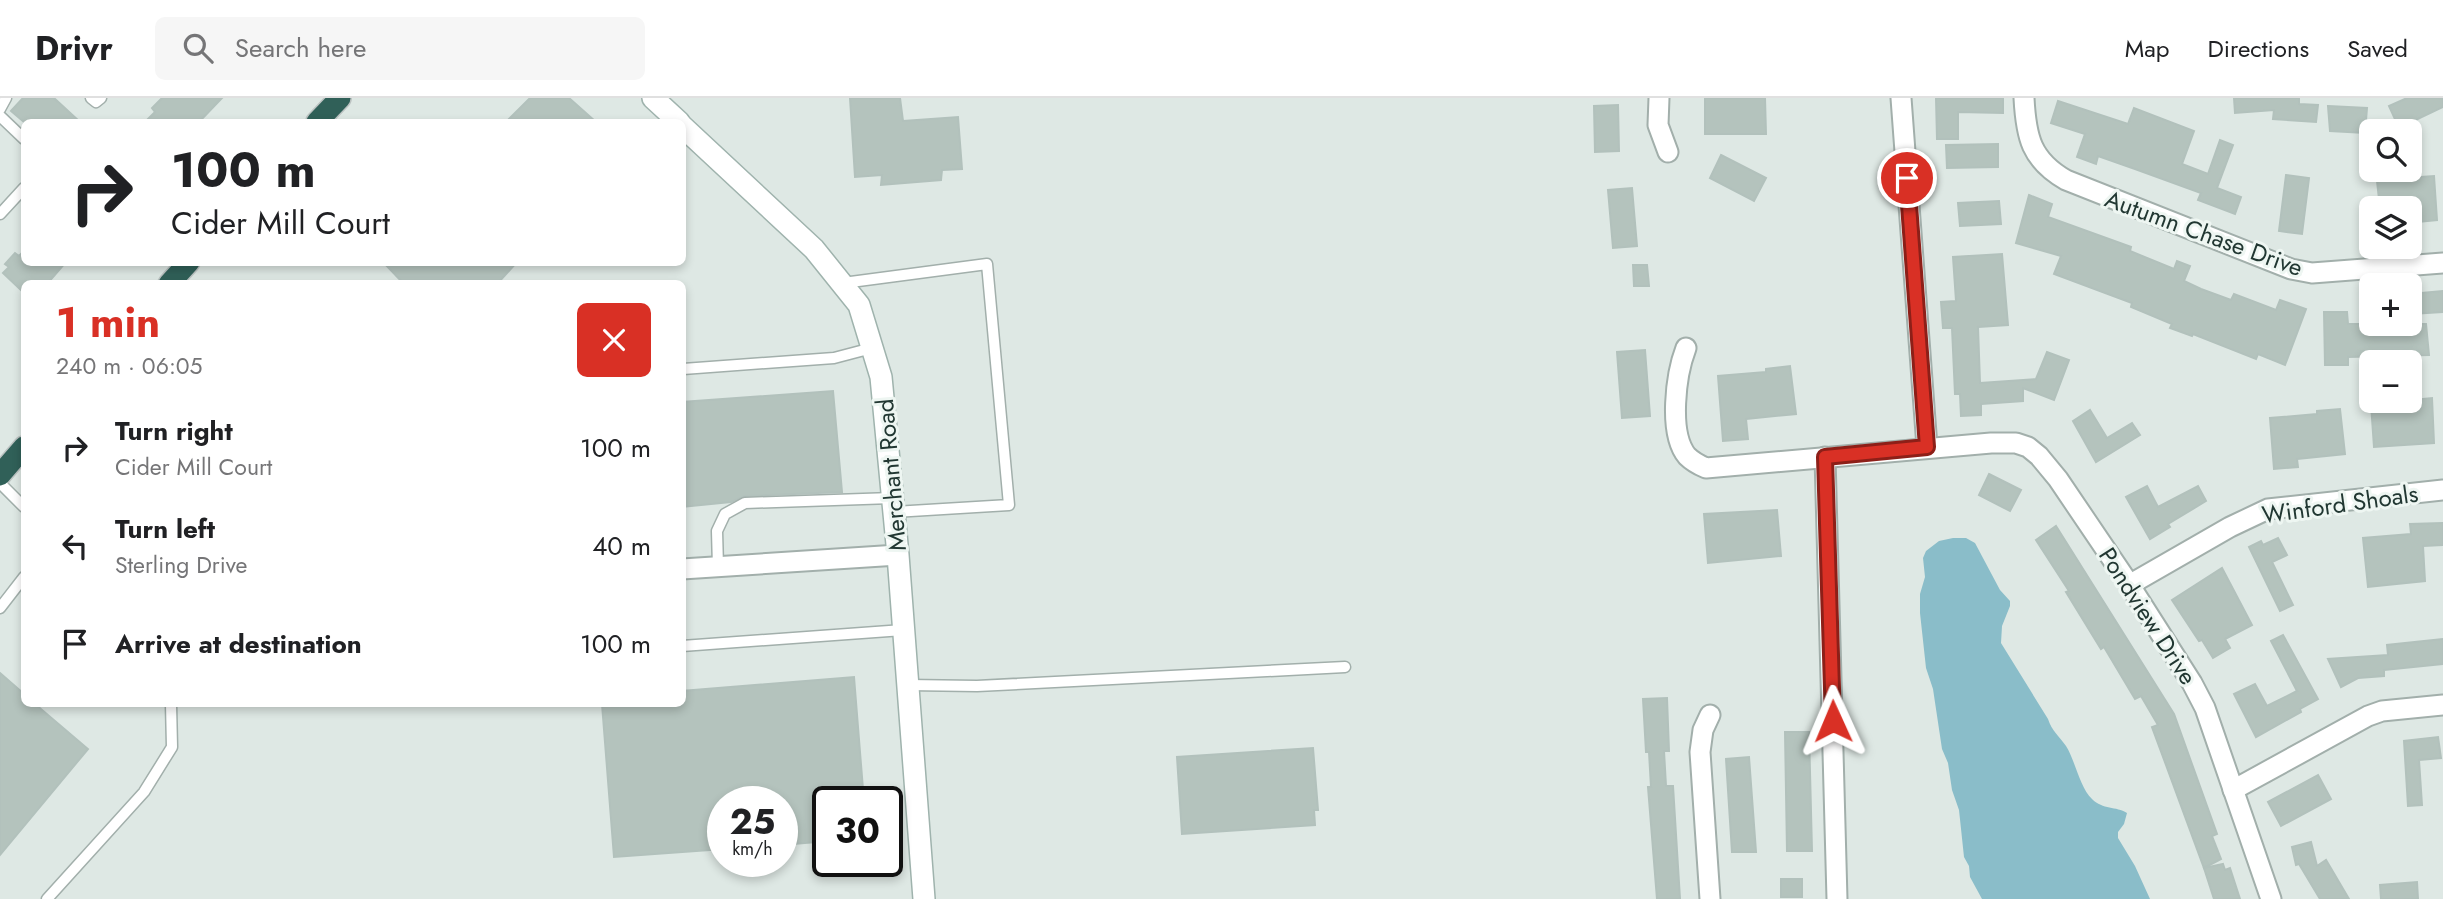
<!DOCTYPE html>
<meta charset="utf-8">
<style>
:root{--surface:#fff;--page:#f6f6f6;--text:#202124;--muted:#757577;--line:#e0e0e0;--accent:#d93025}
body{margin:0;font-family:Jost,sans-serif;background:var(--page);color:var(--text);height:100vh;display:flex;flex-direction:column;font-size:26px;white-space:nowrap}
*{box-sizing:border-box;margin:0}
p{font-size:23px;color:var(--muted)}
.icon{flex:none;width:38px;height:38px;fill:none;stroke:currentColor;stroke-width:2;stroke-linecap:round;stroke-linejoin:round}
.map{position:relative;flex:1;overflow:hidden}
.drawer{position:absolute;left:21px;top:182px;width:665px;height:427px;display:flex;flex-direction:column;background:var(--surface);border-radius:10px;box-shadow:0 4px 10px #0003}
.drawer>*{flex:none}
.top-card{position:absolute;left:21px;top:21px;width:665px;height:147px;border-radius:10px;box-shadow:0 4px 10px #0003;background:#fff;color:var(--text);overflow:hidden}
.controls{position:absolute;left:2359px;top:21px;display:grid;gap:14px}
.controls a{display:grid;place-items:center;width:63px;height:63px;border-radius:10px;background:var(--surface);box-shadow:0 4px 10px #0003;font-size:35px}
.speed{position:absolute;left:707px;top:688px;display:flex;gap:14px;font-size:35px;font-weight:700;text-align:center}
.speed>*{display:grid;place-content:center;width:91px;height:91px;border-radius:50%;background:var(--surface);box-shadow:0 4px 10px #0003;line-height:1}
.speed small{font-size:18px;font-weight:400}
.speed .limit{border:4px solid #111;border-radius:10px;background:#fff;color:#111}
.pin{position:absolute;display:grid;place-items:center;width:60px;height:60px;color:#fff;margin:-30px;border:4px solid #fff;border-radius:50%;box-shadow:0 2px 7px #0007}
.me{position:absolute;width:77px;margin:-38px;rotate:359deg;stroke-linejoin:round;filter:drop-shadow(0 0 5px #0008)}
.turn{display:flex;align-items:center;gap:24px;height:147px;padding:0 35px;font-size:32px}
.turn .icon{width:91px;height:91px;stroke-width:2.5}
.turn b{display:block;font-size:49px;line-height:60px}
.round{display:grid;place-items:center;flex:none;width:74px;height:74px;border-radius:10px;background:var(--page)}
.summary{display:flex;align-items:center;justify-content:space-between;height:119px;padding:0 35px}
h1{font-size:42px;font-weight:700;line-height:52px;color:var(--accent)}
ul{padding:0;list-style:none}
li{display:flex;align-items:center;gap:21px;height:98px;padding:0 35px}
li div{flex:1}
li b{display:block;font-size:26px}
li em{font-style:normal}
header{display:flex;align-items:center;gap:42px;box-sizing:border-box;height:98px;padding:0 35px;background:var(--surface);border-bottom:2px solid var(--line)}
header strong{font-size:33px}
nav{display:flex;gap:38px;margin-inline-start:auto;font-size:24px}
.search{width:490px;height:63px;background:var(--page);display:flex;align-items:center;gap:18px;box-sizing:border-box;padding:0 24px;border-radius:10px;color:var(--muted);font-size:26px}
.map>svg:first-child{display:block}
.water{fill:#8abdc9}
.building{fill:#b4c3bd;stroke:#b2c1bc;stroke-width:2}
.lines{fill:none;stroke-linecap:round;stroke-linejoin:round}
.lane-casing{stroke:#a2afab;stroke-width:13}
.street-casing{stroke:#a2afab;stroke-width:23}
.secondary-casing{stroke:#9fb3ad;stroke-width:24}
.highway-casing{stroke:#bcc3c2;stroke-width:24}
.lane{stroke:#fff;stroke-width:10}
.street{stroke:#fff;stroke-width:19}
.secondary{stroke:#fff;stroke-width:21}
.highway{stroke:#306058;stroke-width:21}
.route-casing{stroke:#8d1f18;stroke-width:18}
.route{stroke:#d93025;stroke-width:12}
.labels{text-anchor:middle;dominant-baseline:central;stroke-width:6;stroke-linejoin:round;paint-order:stroke}
.street-label{font-size:24px;fill:#213732;stroke:#eef6f2}
</style>
<header>
<strong>Drivr</strong>
<div class="search"><svg class="icon" aria-label="search" viewBox="0 0 24 24"><circle cx="10" cy="10" r="6"/><path d="M15 15l6 6"/></svg>Search here</div>
<nav><a>Map</a><a>Directions</a><a>Saved</a></nav>
</header>
<div class="map">
<svg width="2443" height="801" viewBox="0 0 2443 801">
<rect width="100%" height="100%" fill="#dee8e4"/>
<path class="water" d="M1953 440H1966L1975 445 2000 492 2010 503V508L2002 528 2001 545 2048 621C2052 633 2059 638 2066 648 2075 662 2080 690 2092 701 2103 712 2116 708 2127 715L2124 726 2118 734V740L2135 768 2150 801H1982L1970 779 1969 768 1964 759 1959 712 1952 692 1948 665 1942 651 1933 591 1926 570 1920 515V496L1925 479 1923 460 1926 453 1939 443Z"/>
<g class="building">
<polygon points="23,0 54,0 80,24 24,24 11,13"/>
<polygon points="162,0 222,0 199,24 145,24 155,14 152,10"/>
<polygon points="530,0 569,0 596,24 506,24"/>
<polygon points="850,0 900,0 903,23 958,19 962,71 942,72 941,82 881,87 882,77 855,79"/>
<polygon points="1705,0 1765,0 1766,36 1705,36"/>
<polygon points="1936,0 2003,0 2003,15 1958,14 1958,41 1937,41"/>
<polygon points="2234,0 2299,0 2299,6 2318,7 2316,24 2273,21 2274,12 2235,15"/>
<polygon points="2407,0 2443,0 2443,9 2399,30 2389,8"/>
<polygon points="2058,3 2128,26 2134,10 2194,33 2182,66 2208,76 2220,42 2233,47 2217,90 2241,99 2235,116 2198,102 2201,95 2135,71 2098,58 2096,66 2077,59 2085,36 2051,25"/>
<polygon points="1618,7 1619,53 1595,54 1594,8"/>
<polygon points="2328,8 2367,10 2365,35 2330,33"/>
<polygon points="1998,46 1998,69 1947,70 1946,47"/>
<polygon points="1721,57 1766,80 1754,103 1710,80"/>
<polygon points="2390,73 2391,81 2434,78 2437,122 2418,124 2416,110 2380,110 2376,74"/>
<polygon points="2286,77 2309,80 2302,136 2279,133"/>
<polygon points="1632,90 1637,148 1613,150 1608,92"/>
<polygon points="2029,97 2052,106 2048,119 2131,149 2130,153 2174,171 2177,163 2190,168 2184,183 2201,191 2231,202 2234,196 2276,212 2280,202 2306,211 2285,267 2258,256 2256,261 2193,236 2192,238 2170,230 2172,226 2131,209 2132,205 2054,176 2061,158 2016,145"/>
<polygon points="1999,103 2001,126 1960,128 1958,105"/>
<polygon points="24,153 24,164 66,164 47,186 24,186 24,195 3,175 9,169 5,166 15,155 19,158"/>
<polygon points="2002,156 2008,227 1978,229 1980,285 2036,281 2047,254 2069,262 2054,302 2023,290 2023,303 1981,306 1981,317 1961,318 1960,296 1955,296 1952,230 1943,230 1941,204 1956,203 1953,159"/>
<polygon points="383,164 517,164 497,186 404,186"/>
<polygon points="1633,167 1647,167 1649,188 1634,188"/>
<polygon points="2443,193 2443,214 2412,216 2411,196"/>
<polygon points="2324,214 2347,214 2348,226 2426,226 2429,257 2348,259 2348,267 2325,267"/>
<polygon points="1645,252 1650,318 1622,320 1617,254"/>
<polygon points="1790,268 1796,316 1746,321 1748,341 1723,343 1718,278 1766,274 1766,271"/>
<polygon points="833,293 842,394 745,398 731,404 682,409 682,304"/>
<polygon points="2432,300 2434,345 2374,349 2371,306"/>
<polygon points="2340,311 2345,356 2297,361 2298,369 2274,371 2270,320 2317,316 2317,313"/>
<polygon points="2090,312 2107,340 2132,325 2140,337 2096,364 2073,323"/>
<polygon points="1989,376 2021,392 2010,413 1979,397"/>
<polygon points="2147,388 2158,409 2198,388 2206,403 2168,426 2170,429 2150,441 2126,399"/>
<polygon points="1777,412 1781,458 1708,465 1704,416"/>
<polygon points="2443,425 2443,447 2423,448 2425,483 2368,489 2363,440 2411,436 2410,426"/>
<polygon points="2056,428 2174,616 2217,736 2212,738 2221,761 2204,770 2152,629 2158,627 2141,598 2135,601 2104,549 2101,551 2066,494 2069,493 2036,442"/>
<polygon points="2278,440 2287,457 2272,464 2293,507 2280,513 2249,449 2261,443 2263,447"/>
<polygon points="2222,470 2252,527 2225,541 2230,550 2213,560 2202,542 2199,543 2172,502"/>
<polygon points="2283,537 2318,601 2300,611 2301,614 2256,639 2234,596 2255,586 2267,608 2297,593 2271,543"/>
<polygon points="2443,541 2443,566 2384,572 2384,578 2358,580 2341,589 2328,561 2388,557 2387,547"/>
<polygon points="0,575 24,596 24,606 35,606 88,651 0,757"/>
<polygon points="854,579 864,704 828,704 828,743 782,747 782,704 723,704 723,751 614,759 602,606 682,606 682,593"/>
<polygon points="1667,600 1669,653 1664,653 1666,688 1673,688 1680,801 1657,801 1648,689 1651,689 1649,654 1646,654 1643,601"/>
<polygon points="1785,634 1809,634 1812,753 1787,753"/>
<polygon points="2438,639 2441,660 2419,662 2422,707 2408,708 2404,643"/>
<polygon points="1313,650 1318,712 1314,712 1315,727 1182,736 1177,659"/>
<polygon points="1749,659 1756,754 1732,754 1726,661"/>
<polygon points="2318,677 2331,701 2281,728 2268,704"/>
<polygon points="2311,744 2317,768 2326,762 2349,801 2320,801 2299,766 2296,767 2292,749"/>
<polygon points="2223,766 2225,772 2230,770 2240,801 2214,801 2204,770"/>
<rect x="1781" y="781" width="21" height="18"/>
<polygon points="2417,784 2418,801 2381,801 2380,787"/>
</g>
<g class="lines">
<defs>
<g id="lane">
<polyline points="91,0 96,4 101,0"/>
<polyline points="0,11 6,0"/>
<polyline points="0,18 24,41"/>
<polyline points="0,116 24,90"/>
<polyline points="843,185 987,166 1009,407 894,414"/>
<polyline points="683,271 834,260 872,250"/>
<polyline points="0,385 24,409"/>
<polyline points="718,469 717,433 725,416 745,405 892,400"/>
<polyline points="0,510 24,479"/>
<polyline points="682,548 903,532"/>
<polyline points="908,587 977,588 1345,569"/>
<polyline points="47,801 144,694 172,649 171,606"/>
</g>
<g id="street">
<polyline points="1659,0 1658,27 1668,54"/>
<polyline points="1901,0 1927,349"/>
<path d="M2024 0C2026 39 2031 62 2066 82L2291 171 2312 175 2443 165"/>
<path d="M1686 250C1676 276 1668 335 1687 358 1693 364 1699 367 1706 370L1991 345H2016L2028 349 2039 358 2058 381 2127 483 2192 585 2205 610 2271 801"/>
<polyline points="1825,359 1837,801"/>
<polyline points="682,471 898,457"/>
<polyline points="2129,487 2230,429 2268,411 2443,392"/>
<polyline points="1710,617 1703,632 1700,654 1710,801"/>
<polyline points="2233,692 2368,618 2382,613 2443,607"/>
</g>
<g id="secondary">
<polyline points="653,0 679,24"/>
<polyline points="682,28 814,151 859,207 881,279 898,457 924,801"/>
</g>
<g id="highway">
<polyline points="317,24 340,0"/>
<polyline points="169,186 189,164"/>
<polyline points="0,377 24,349"/>
</g>
</defs>
<use href="#lane" class="lane-casing"/>
<use href="#street" class="street-casing"/>
<use href="#secondary" class="secondary-casing"/>
<use href="#highway" class="highway-casing"/>
<use href="#lane" class="lane"/>
<use href="#street" class="street"/>
<use href="#secondary" class="secondary"/>
<use href="#highway" class="highway"/>
</g>
<g class="lines">
<defs>
<polyline id="route" points="1833,623 1825,359 1927,349 1907,80"/>
</defs>
<use href="#route" class="route-casing"/>
<use href="#route" class="route"/>
</g>
<g class="labels">
<g class="street-label">
<text transform="translate(2204 135) rotate(20)">Autumn Chase Drive</text>
<text transform="translate(891 377) rotate(-95)">Merchant Road</text>
<text transform="translate(2340 406) rotate(-8)">Winford Shoals</text>
<text transform="translate(2148 518) rotate(57)">Pondview Drive</text>
</g>
</g>
</svg>
<div class="controls">
<a><svg class="icon" aria-label="search" viewBox="0 0 24 24"><circle cx="10" cy="10" r="6"/><path d="M15 15l6 6"/></svg></a>
<a><svg class="icon" aria-label="layers" viewBox="0 0 24 24"><path d="M12 4l9 5-9 5-9-5zM3 14l9 5 9-5"/></svg></a>
<a>+</a>
<a>−</a>
</div>
<div class="speed"><div>25<small>km/h</small></div><div class="limit">30</div></div>
<div class="pin" style="left:1907px;top:80px;background:#d93025"><svg class="icon" aria-label="arrive" viewBox="0 0 24 24"><path d="M6 21V4h12l-3 4 3 4H6"/></svg></div>
<svg class="me" style="left:1833px;top:623px" viewBox="-20 -20 40 40"><path d="M0-17L14 15 0 8-14 15z" fill="#d93025" stroke="#fff" stroke-width="4"/></svg>
<div class="top-card">
<div class="turn"><svg class="icon" aria-label="right" viewBox="0 0 24 24"><path d="M7 20v-9h11M14 6l5 5-5 5"/></svg><div><b>100 m</b>Cider Mill Court</div></div>
</div>
<section class="drawer">
<div class="summary"><div><h1>1 min</h1><p>240 m · 06:05</p></div><a class="round" style="background:#d93025;color:#fff"><svg class="icon" aria-label="close" viewBox="0 0 24 24"><path d="M6 6l12 12M18 6L6 18"/></svg></a></div>
<ul>
<li><svg class="icon" aria-label="right" viewBox="0 0 24 24"><path d="M7 20v-9h11M14 6l5 5-5 5"/></svg><div><b>Turn right</b><p>Cider Mill Court</p></div><em>100 m</em></li>
<li><svg class="icon" aria-label="left" viewBox="0 0 24 24"><path d="M17 20v-9H6M10 6l-5 5 5 5"/></svg><div><b>Turn left</b><p>Sterling Drive</p></div><em>40 m</em></li>
<li><svg class="icon" aria-label="arrive" viewBox="0 0 24 24"><path d="M6 21V4h12l-3 4 3 4H6"/></svg><div><b>Arrive at destination</b></div><em>100 m</em></li>
</ul>
</section>
</div>
